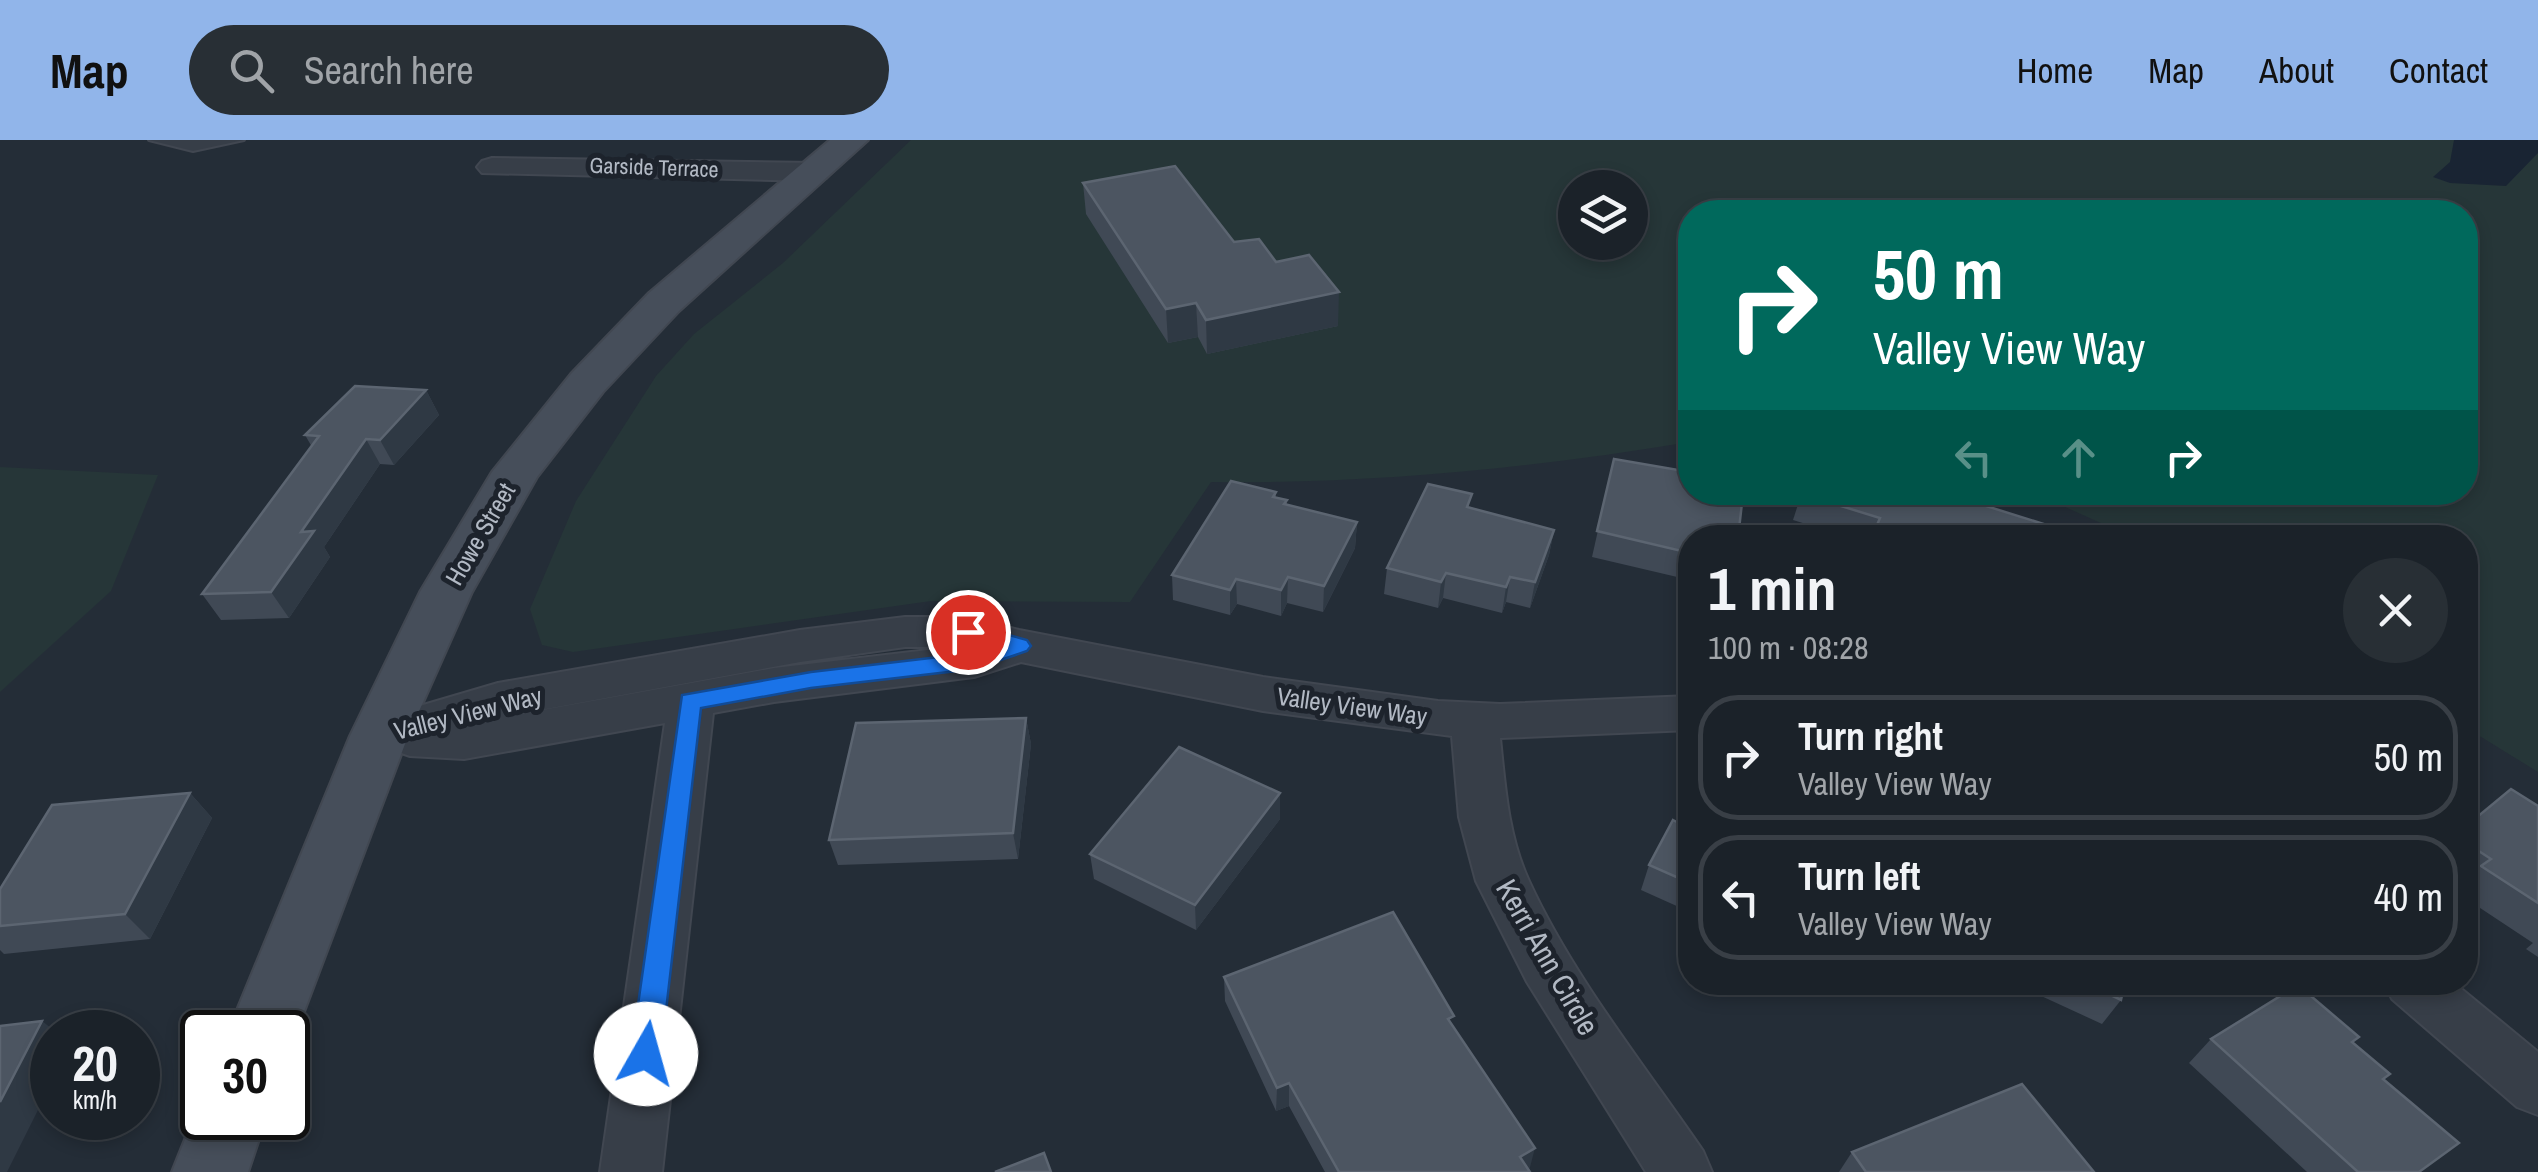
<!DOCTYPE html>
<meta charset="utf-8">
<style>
:root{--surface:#1b2229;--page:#282f35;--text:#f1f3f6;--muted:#a0a4a8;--line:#393f46;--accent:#91b5ea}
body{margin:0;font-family:"Archivo Narrow",sans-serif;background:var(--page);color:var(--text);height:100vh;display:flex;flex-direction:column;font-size:38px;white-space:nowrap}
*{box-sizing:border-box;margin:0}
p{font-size:32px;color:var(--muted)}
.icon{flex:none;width:55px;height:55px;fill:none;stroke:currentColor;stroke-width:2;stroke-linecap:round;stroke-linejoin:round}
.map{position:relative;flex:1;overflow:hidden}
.side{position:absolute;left:1678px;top:385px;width:800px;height:470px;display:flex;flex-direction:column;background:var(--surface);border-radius:40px;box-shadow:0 5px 15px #0003,0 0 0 2px var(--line)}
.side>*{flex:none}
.hud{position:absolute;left:1678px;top:60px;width:800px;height:305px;border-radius:40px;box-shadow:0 5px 15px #0003,0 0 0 2px var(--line);background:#00695c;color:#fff;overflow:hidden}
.buttons{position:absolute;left:1558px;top:30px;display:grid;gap:20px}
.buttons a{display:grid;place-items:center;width:90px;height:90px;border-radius:50%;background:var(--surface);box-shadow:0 5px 15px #0003,0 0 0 2px var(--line);font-size:50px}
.speed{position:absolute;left:30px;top:870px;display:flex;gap:20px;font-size:50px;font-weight:700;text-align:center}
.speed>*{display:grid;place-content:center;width:130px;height:130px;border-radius:50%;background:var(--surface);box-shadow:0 5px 15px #0003,0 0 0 2px var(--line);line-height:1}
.speed small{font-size:25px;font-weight:400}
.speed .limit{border:5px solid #111;border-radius:15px;background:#fff;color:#111}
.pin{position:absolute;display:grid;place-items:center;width:85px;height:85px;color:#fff;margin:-42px;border:5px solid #fff;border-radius:50%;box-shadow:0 2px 10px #0007}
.me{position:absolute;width:110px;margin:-55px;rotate:7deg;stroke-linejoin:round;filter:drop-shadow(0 0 8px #0008)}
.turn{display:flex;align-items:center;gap:35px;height:210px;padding:0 30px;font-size:45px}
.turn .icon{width:130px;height:130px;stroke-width:2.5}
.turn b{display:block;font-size:70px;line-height:85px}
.lanes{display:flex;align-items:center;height:95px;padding:0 30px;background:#0003;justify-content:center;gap:50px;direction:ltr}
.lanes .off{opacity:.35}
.round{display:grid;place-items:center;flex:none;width:105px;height:105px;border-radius:52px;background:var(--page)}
.headline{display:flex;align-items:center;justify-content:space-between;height:170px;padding:0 30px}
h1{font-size:60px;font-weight:700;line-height:75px}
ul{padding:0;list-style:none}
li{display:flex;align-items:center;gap:30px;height:125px;margin:0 20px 15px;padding:0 10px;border:5px solid var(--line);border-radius:40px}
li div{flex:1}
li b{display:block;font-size:38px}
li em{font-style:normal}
header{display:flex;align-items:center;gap:60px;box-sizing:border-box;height:140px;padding:0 50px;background:var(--accent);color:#111}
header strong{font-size:48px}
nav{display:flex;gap:55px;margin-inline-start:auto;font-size:35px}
.search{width:700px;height:90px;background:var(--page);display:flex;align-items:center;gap:25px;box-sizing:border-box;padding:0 35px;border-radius:55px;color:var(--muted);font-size:38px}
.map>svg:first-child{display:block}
.green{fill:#263638;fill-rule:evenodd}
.water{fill:#192433}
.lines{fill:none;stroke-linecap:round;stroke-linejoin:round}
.service-casing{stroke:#414751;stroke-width:4}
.minor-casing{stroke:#414751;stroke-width:4}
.secondary-casing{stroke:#414751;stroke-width:4}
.service{fill:#373e48;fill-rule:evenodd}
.minor{fill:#373e48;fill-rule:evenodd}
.secondary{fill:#464e5a;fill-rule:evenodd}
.wall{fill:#404955}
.shaded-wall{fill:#2f3944}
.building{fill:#4c5561;stroke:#5c6571;stroke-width:2.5}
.route{fill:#1a73e8;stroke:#114b97;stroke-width:2.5}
.labels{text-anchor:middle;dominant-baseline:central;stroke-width:10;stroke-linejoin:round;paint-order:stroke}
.far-street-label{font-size:22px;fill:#b2b9c4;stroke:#1d232c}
.street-label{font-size:25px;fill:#b2b9c4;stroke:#1d232c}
.near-street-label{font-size:30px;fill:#b2b9c4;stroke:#1d232c}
</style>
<header>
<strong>Map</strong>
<div class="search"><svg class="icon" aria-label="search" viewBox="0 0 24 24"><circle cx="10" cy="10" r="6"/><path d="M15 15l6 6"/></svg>Search here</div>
<nav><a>Home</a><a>Map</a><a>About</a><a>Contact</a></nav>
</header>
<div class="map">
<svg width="2538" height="1032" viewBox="0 0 2538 1032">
<rect width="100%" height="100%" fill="#242d37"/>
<g class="green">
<path d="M911 0H2538V632L2465 587V398L2132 397 2034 353 2465 352V72H1690V302C1532 328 1371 344 1211 342L1130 462 931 461 573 512 542 505 530 469 576 361 656 236 694 194 783 123ZM1575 48H1630V102H1575Z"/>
<polygon points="0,327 158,335 111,451 0,552"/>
</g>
<polygon class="water" points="2454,0 2538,0 2538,13 2506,46 2450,43 2433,37 2450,22"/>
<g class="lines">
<defs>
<polygon id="service" points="149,0 244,0 193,11"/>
<g id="minor">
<polygon points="492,18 816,23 826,26 831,32 826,38 816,41 482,33 477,27 482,21"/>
<path d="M905 477H968L1019 490 1263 537 1438 561 1500 564 1690 556V590L1500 598C1505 646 1508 696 1529 741 1572 835 1644 925 1703 1011L1712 1032H1646L1527 842 1476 741 1459 677 1452 596 1263 571 1021 522 974 537 774 562 713 573 662 1032H600L665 583 464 619 410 616 393 610 379 614 362 609 355 596 362 583 498 543 800 490ZM905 507H954L774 528 487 580 800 522Z"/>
<polygon points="2384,842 2453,842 2538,912 2538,975 2517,967 2392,859"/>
</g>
<g id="secondary">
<polygon points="830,0 868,0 679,171 603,252 537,337 472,452 408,596 288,914 288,892 228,892 350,596 420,452 492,332 571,234 649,153"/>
<polygon points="202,957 202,978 266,978 248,1032 172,1032"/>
</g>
</defs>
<use href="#service" class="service-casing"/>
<use href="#minor" class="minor-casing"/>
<use href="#secondary" class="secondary-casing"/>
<use href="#service" class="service"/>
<use href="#minor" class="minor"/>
<use href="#secondary" class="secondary"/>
</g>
<g class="wall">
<polygon points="1083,43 1234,102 1276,122 1338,186 1207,214 1198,197 1168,203 1086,74"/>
<polygon points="426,250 439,275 394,325 380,324 324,407 330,417 289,478 221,480 202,454 312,307 305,295"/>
<polygon points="1614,319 1690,352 1690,440 1592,417"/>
<polygon points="1276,352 1276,358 1287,360 1287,365 1357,382 1355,408 1323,472 1287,463 1281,476 1237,464 1230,475 1173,460 1172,435"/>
<polygon points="1802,352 1948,354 2088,398 1851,398 1793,380"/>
<polygon points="1470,367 1554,390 1549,415 1530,468 1506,462 1502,473 1443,458 1438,468 1384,454 1387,428"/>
<polygon points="1026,578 1031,604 1018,719 838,725 829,700"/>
<polygon points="190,653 212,678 150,799 4,814 0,810 0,749"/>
<polygon points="1280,653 1280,679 1196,790 1094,739 1090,714"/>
<polygon points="2538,666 2538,817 2526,809 2533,803 2465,758 2465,687"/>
<polygon points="1690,689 1690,772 1641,750 1649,725"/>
<polygon points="1224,837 1453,885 1530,1032 1325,1032 1289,966 1276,971 1225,861"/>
<polygon points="2011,842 2125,842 2121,860 2102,884"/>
<polygon points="2211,899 2353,903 2384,939 2421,1032 2307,1032 2189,923"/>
<polygon points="1852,1012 2094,1032 1839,1032"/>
</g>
<g class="shaded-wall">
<polygon points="1339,152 1338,186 1207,214 1206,180"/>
<polygon points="1196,163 1198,197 1168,203 1166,169"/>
<polygon points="426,250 439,275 394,325 380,300"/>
<polygon points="366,299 380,324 324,407 330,417 289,478 271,452 301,392"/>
<polygon points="1357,382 1355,408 1323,472 1324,446"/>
<polygon points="1554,390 1549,415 1530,468 1535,442"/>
<polygon points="1446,433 1443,458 1438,468 1441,442"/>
<polygon points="1288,437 1287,463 1281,476 1281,450"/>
<polygon points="1510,437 1506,462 1502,473 1506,447"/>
<polygon points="1236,439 1237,464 1230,475 1230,450"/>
<polygon points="1026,578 1031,604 1018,719 1013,693"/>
<polygon points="190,653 212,678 150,799 125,774"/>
<polygon points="1280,653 1280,679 1196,790 1195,765"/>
<polygon points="42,881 56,892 52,892 52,942 7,1032 0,1032 0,962"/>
<polygon points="1289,943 1289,966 1276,971 1277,948"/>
<polygon points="1535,1008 1529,1031 1520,1017"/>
</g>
<g class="building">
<polygon points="1175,26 1234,102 1259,99 1276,122 1309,115 1339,152 1206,180 1196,163 1166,169 1083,43"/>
<polygon points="355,246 426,250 380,300 366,299 301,392 314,391 271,452 202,454 319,296 305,295"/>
<polygon points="1614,319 1690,332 1690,352 1734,352 1743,354 1738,398 1690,398 1690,413 1597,391"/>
<polygon points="1231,341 1276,352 1273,357 1287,360 1284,364 1357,382 1324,446 1288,437 1281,450 1236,439 1230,450 1172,435"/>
<polygon points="1428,344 1472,354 1467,367 1554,390 1535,442 1510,437 1506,447 1446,433 1441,442 1387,428"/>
<polygon points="1802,352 1948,352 1948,354 2088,398 1918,398 1877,385 1880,378 1802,354"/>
<polygon points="1026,578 1013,693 829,700 856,583"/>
<polygon points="1179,607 1280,653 1195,765 1090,714"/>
<polygon points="2511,649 2538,666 2538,763 2481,726 2491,719 2465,702 2465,687"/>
<polygon points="190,653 125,774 0,786 0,749 52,665"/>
<polygon points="1673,680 1690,689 1690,743 1649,725"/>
<polygon points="1393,772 1454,876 1448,879 1535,1008 1520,1017 1530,1032 1339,1032 1289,943 1277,948 1224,837"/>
<polygon points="2083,842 2125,842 2121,860"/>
<polygon points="2298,845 2359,897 2352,902 2390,934 2383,939 2459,1003 2419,1032 2358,1032 2211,899"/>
<polygon points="42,881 0,962 0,886"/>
<polygon points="2022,944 2094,1032 1866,1032 1852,1012"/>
<polygon points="1044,1013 1051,1032 995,1032"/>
</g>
<polygon class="route" points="968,484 1027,500 1031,506 1027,511 974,529 811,548 701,568 661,914 656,924 646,928 636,924 631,914 682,555 811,532 973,513 993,506 960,497 957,492 960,486"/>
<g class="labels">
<g class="far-street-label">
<text transform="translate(654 27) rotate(2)">Garside Terrace</text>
</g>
<g class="street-label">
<text transform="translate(480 394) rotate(-60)">Howe Street</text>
<text transform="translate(1352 566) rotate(8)">Valley View Way</text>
<text transform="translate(468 573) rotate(-14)">Valley View Way</text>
</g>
<g class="near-street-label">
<text transform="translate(1548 817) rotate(60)">Kerri Ann Circle</text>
</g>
</g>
</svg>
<div class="buttons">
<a><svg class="icon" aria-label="layers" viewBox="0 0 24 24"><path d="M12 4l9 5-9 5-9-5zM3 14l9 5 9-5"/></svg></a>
</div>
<div class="speed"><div>20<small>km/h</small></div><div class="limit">30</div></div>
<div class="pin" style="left:968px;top:492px;background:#d93025"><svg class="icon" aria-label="arrive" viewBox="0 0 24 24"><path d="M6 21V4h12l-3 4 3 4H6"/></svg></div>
<svg class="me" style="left:646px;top:914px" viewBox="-20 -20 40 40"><circle r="19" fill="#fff"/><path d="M0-13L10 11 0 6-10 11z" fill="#1a73e8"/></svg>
<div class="hud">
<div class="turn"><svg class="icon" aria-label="right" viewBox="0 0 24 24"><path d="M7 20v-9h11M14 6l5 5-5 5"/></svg><div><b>50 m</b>Valley View Way</div></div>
<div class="lanes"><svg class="icon off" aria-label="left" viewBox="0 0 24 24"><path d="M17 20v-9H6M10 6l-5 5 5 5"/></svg><svg class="icon off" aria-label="ahead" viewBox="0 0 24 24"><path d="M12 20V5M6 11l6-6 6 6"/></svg><svg class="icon" aria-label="right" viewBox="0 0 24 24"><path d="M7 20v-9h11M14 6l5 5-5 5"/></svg></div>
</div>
<section class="side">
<div class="headline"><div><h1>1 min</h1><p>100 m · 08:28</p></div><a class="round"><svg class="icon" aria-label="close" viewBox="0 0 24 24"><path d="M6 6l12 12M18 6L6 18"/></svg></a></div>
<ul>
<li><svg class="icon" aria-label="right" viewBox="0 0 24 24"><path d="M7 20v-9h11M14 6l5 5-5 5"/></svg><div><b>Turn right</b><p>Valley View Way</p></div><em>50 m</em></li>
<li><svg class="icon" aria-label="left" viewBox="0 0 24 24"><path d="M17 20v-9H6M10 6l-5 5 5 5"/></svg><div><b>Turn left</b><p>Valley View Way</p></div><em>40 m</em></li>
</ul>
</section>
</div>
